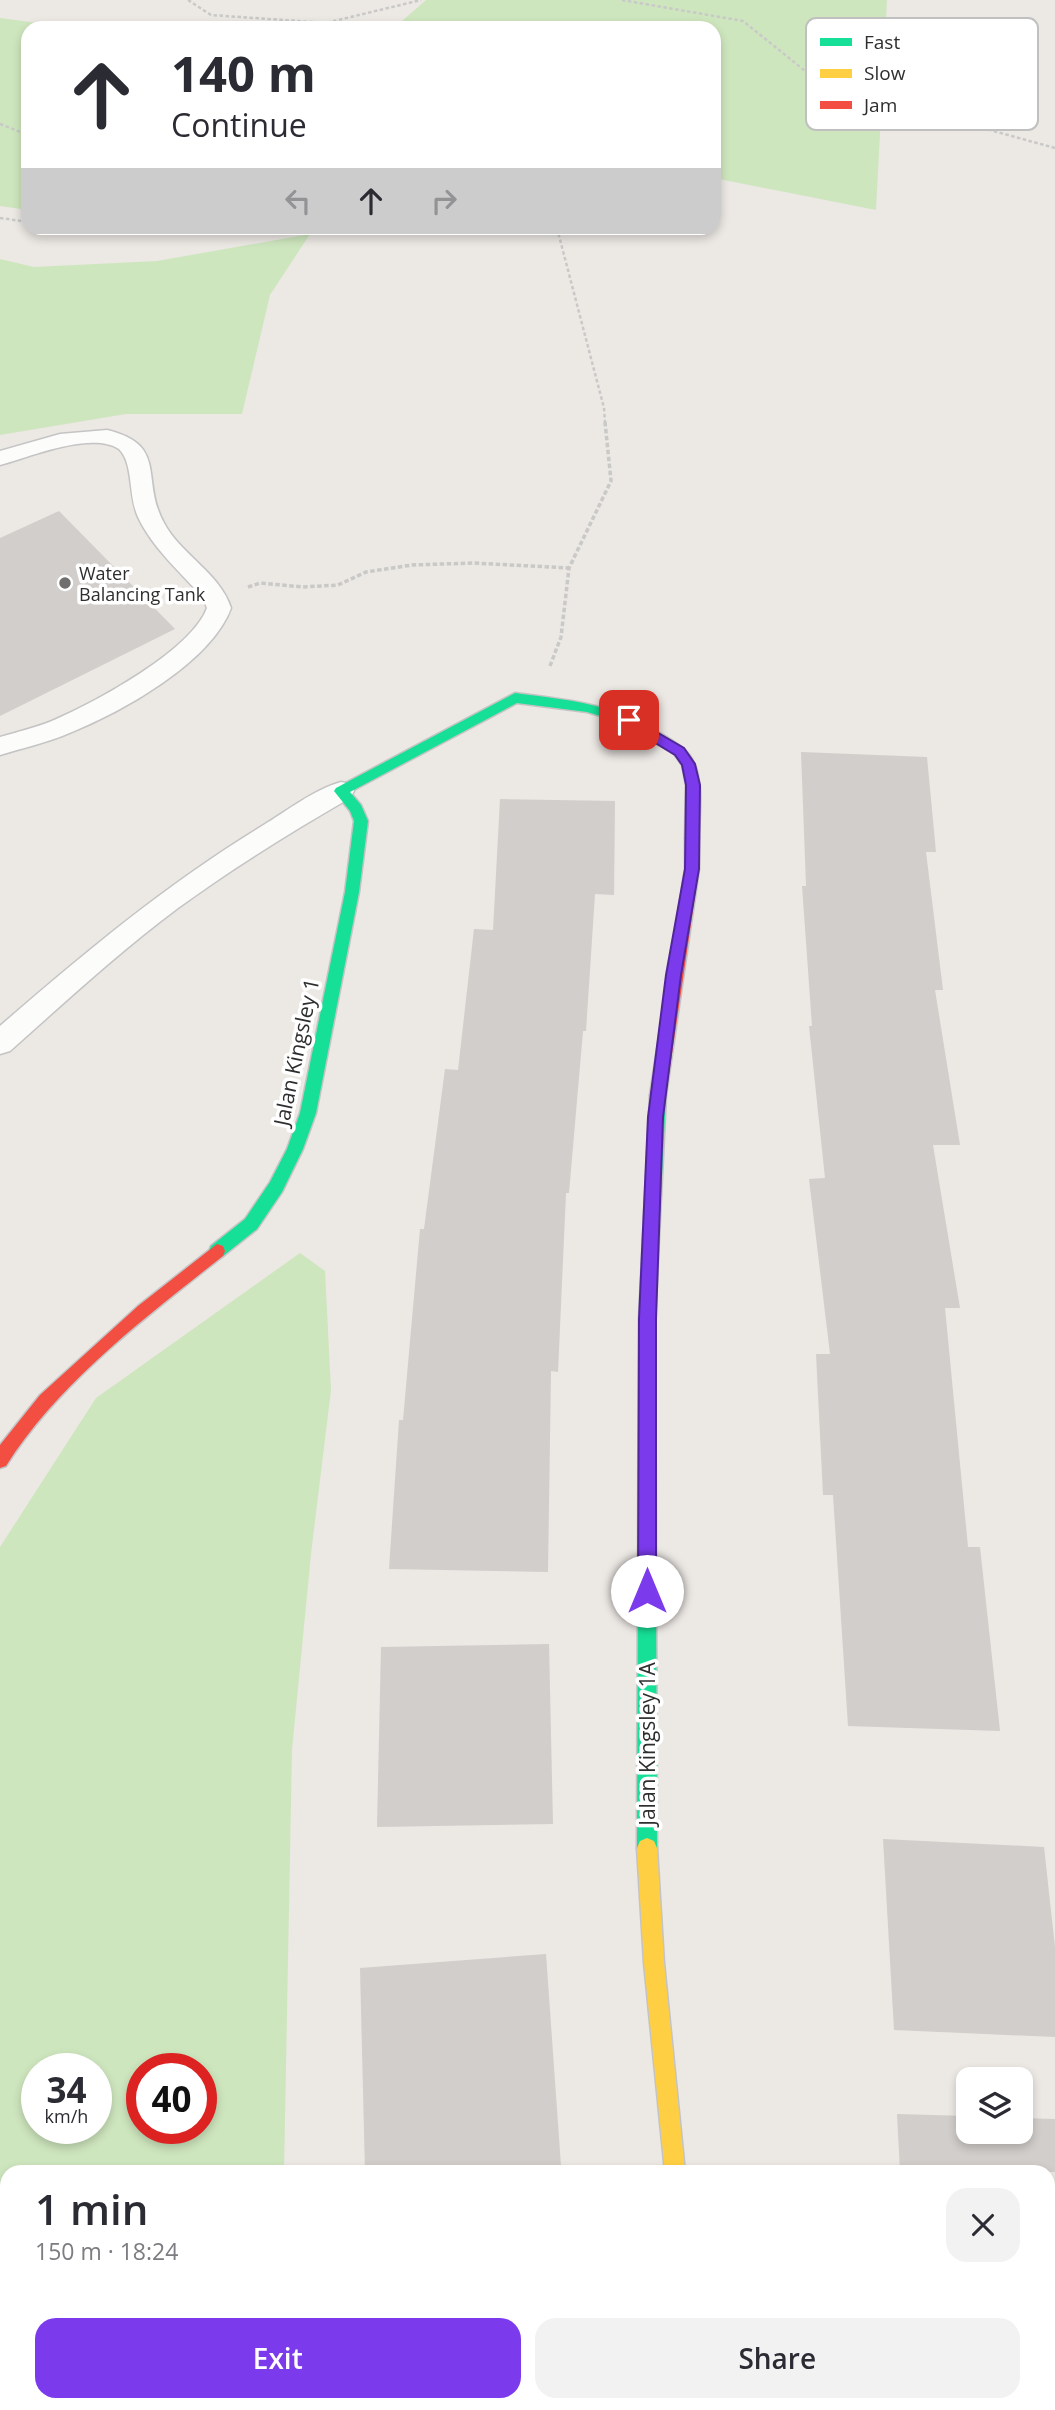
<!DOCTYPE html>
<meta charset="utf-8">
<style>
:root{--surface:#fff;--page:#f2f2f3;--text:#2b2b33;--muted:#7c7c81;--accent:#7c3aed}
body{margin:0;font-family:"Open Sans",sans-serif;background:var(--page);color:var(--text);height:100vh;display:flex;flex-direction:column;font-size:26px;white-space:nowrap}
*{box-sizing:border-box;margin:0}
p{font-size:23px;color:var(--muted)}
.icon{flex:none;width:38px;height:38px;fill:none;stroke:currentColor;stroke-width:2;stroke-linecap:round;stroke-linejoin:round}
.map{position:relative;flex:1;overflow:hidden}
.drawer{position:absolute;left:0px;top:2165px;width:1055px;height:247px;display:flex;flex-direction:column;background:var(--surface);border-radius:21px 21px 0 0;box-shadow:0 4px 10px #0003}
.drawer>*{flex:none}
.top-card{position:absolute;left:21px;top:21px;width:700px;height:214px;border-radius:21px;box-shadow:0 4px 10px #0003;background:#fff;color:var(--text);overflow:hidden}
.controls{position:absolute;left:956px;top:2067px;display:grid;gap:14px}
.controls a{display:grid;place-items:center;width:77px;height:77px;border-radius:14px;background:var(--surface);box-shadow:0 4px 10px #0003;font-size:35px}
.speed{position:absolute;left:21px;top:2053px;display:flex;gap:14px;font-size:35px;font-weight:700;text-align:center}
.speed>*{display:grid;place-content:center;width:91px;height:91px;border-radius:50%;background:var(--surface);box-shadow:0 4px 10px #0003;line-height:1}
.speed small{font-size:18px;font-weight:400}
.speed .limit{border:10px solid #d22;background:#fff;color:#111}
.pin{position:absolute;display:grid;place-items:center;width:60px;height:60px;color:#fff;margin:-30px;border-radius:14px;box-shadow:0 4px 10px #0006}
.me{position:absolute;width:77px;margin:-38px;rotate:0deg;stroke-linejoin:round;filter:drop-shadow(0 0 5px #0008)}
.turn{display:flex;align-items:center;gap:24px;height:147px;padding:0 35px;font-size:32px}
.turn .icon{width:91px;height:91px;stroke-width:2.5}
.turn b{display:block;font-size:49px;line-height:60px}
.lanes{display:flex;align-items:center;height:66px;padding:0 35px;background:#0003;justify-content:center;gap:35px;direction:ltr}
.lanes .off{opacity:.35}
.round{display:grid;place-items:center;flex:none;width:74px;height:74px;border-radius:21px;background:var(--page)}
.head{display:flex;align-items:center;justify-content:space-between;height:119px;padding:0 35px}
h1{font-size:42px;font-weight:600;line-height:52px}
.primary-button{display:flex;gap:14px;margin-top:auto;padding:14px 35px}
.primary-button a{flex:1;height:80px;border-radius:21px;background:var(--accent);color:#fff;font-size:28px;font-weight:600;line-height:80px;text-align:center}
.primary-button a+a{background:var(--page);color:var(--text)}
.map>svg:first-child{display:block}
.green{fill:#cee6be;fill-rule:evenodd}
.building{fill:#d1cecb}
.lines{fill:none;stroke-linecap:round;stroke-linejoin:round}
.lane-casing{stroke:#c5c4c5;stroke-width:3}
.street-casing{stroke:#c5c4c5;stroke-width:4}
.fast-casing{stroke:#c5c4c5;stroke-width:3}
.slow-casing{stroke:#c5c4c5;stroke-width:3}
.jam-casing{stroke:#c5c4c5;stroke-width:3}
.path-far1{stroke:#c9c9c8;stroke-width:2.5;stroke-dasharray:3.5 2.5;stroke-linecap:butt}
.path{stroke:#c9c9c8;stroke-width:3.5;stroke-dasharray:4.5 2.5;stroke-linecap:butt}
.lane{fill:#fcfcfb;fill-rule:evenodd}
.street{fill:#fcfcfb;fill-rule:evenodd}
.fast{fill:#16e098;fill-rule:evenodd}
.slow{fill:#ffcf43;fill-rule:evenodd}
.jam{fill:#f24e42;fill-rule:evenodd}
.route{fill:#7c3aed;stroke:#51269a;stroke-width:2}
.poi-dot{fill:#706f6e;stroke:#fff;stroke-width:2.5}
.labels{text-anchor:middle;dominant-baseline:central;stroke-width:7;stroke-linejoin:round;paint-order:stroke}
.far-poi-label{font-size:18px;fill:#2e2e2e;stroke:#fff;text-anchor:start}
.street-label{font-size:21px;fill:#2e2e2e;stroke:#fff}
.key{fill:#fff;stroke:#c0c0c0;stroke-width:2}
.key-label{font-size:19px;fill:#2e2e2e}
</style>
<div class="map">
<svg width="1055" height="2410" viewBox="0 0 1055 2410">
<rect width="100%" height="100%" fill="#ece8e4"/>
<g class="green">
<polygon points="426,0 887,0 876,210 714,178 714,28 394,28"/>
<polygon points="0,18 76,28 28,28 28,210 0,206"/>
<polygon points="310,234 270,295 242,414 126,414 0,435 0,259 34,267 157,261"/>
<path d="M300 1253 325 1271 331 1390 311 1554 292 1750 284 2172H7V2404H278V2410H0V1547L96 1398ZM37 2068H96V2128H37ZM201 2068V2128H142V2068Z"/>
</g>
<g class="building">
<polygon points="59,511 175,629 0,716 0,538"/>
<polygon points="801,752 927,757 936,852 926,852 943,990 935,990 960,1145 933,1145 960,1308 945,1308 968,1547 980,1547 1000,1731 848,1726 833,1495 823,1495 816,1354 830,1354 809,1179 825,1178 809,1026 812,1026 802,886 806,886"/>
<polygon points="500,799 615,801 614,895 595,894 586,1031 583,1031 569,1193 566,1193 558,1372 551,1371 548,1572 389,1569 399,1420 403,1420 420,1229 424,1229 445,1069 458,1070 474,929 493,930"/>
<polygon points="549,1644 553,1824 377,1827 381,1647"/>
<polygon points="883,1839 1044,1847 1055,1947 1055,2037 894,2030"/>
<polygon points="546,1954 561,2166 489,2172 365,2172 360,1968"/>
<polygon points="897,2114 968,2116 968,2132 1020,2132 1020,2118 1055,2119 1055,2172 900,2172"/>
</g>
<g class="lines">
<defs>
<g id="lane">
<path d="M107 430C169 445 140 479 164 523 181 555 220 573 231 608 211 663 120 713 67 734 46 743 22 748 0 755V737C17 732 35 728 52 721 94 703 191 651 207 608L203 598C180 571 153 549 138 517 128 496 134 464 119 449 91 431 30 457 0 465V451L60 434Z"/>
<path d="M341 782 350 784 354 791 350 798C291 832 233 868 178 908 119 952 65 1002 10 1051L0 1054V1026C84 953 167 884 262 826 287 811 313 790 341 782Z"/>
</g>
<rect id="street" x="668" y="2404" width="54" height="6"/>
<g id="fast">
<path d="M515 693C574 701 611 703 663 735 676 743 688 749 694 763 704 786 699 814 699 838L692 843 685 838 686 785 682 765 674 754 624 723 587 712 517 703 350 792 361 805 368 821 359 892 316 1113 303 1149 282 1192 257 1229 223 1256 217 1258 211 1256 209 1251 211 1246 245 1219 270 1182 287 1149 300 1113 345 892 354 821 350 811 334 791 336 788Z"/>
<polygon points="658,1089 663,1091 666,1095 655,1319 657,1848 654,1855 647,1858 640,1855 637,1848 639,1319 650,1095 653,1091"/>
</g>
<polygon id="slow" points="647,1838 654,1841 657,1848 664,1963 685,2172 665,2172 644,1963 637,1848 640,1841"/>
<g id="jam">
<polygon points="692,833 699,838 699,869 666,1095 663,1099 653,1099 650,1095 685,869 685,838"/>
<path d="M217 1244 223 1246 225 1251 223 1256C147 1316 58 1383 6 1466L0 1468V1445L40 1395 138 1306Z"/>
</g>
</defs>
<use href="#lane" class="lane-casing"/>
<use href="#street" class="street-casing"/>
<use href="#fast" class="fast-casing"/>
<use href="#slow" class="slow-casing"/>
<use href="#jam" class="jam-casing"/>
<g class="path-far1">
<polyline points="188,0 211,15 326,23 421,0"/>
<polyline points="622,0 743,21 820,83 1055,148"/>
<polyline points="0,124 28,135"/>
<polyline points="0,218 28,222"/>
<polyline points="557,228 604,408 605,423"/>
</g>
<g class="path">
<polyline points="248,587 260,583 303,587 338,585 366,572 412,565 473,563 569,568"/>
<polyline points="550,666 561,637 569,568 611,481 605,422"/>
</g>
<use href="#lane" class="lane"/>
<use href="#street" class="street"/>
<use href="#fast" class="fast"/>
<use href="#slow" class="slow"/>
<use href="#jam" class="jam"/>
</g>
<polygon class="route" points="629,716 684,748 695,764 700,785 699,869 681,975 663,1117 656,1319 656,1591 654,1597 647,1599 641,1597 638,1591 639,1319 648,1117 666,975 685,869 686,785 682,765 675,755 624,724 624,717"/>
<circle class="poi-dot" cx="65" cy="583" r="7"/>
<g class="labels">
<g class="far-poi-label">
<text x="79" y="573">Water<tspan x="79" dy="21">Balancing Tank</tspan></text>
</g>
<g class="street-label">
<text transform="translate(296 1052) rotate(-78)">Jalan Kingsley 1</text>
<text transform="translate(647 1744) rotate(-90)">Jalan Kingsley 1A</text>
</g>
</g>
<rect x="806" y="18" width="232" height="112" rx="10" class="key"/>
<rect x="820" y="38" width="32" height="8" fill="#16e098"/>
<rect x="820" y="69" width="32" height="9" fill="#ffcf43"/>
<rect x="820" y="101" width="32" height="8" fill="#f24e42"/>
<g class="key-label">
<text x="864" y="49">Fast</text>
<text x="864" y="80">Slow</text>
<text x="864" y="112">Jam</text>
</g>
</svg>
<div class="controls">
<a><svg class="icon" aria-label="layers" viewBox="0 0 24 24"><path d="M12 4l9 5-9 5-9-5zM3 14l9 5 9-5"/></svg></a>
</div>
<div class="speed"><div>34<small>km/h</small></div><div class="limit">40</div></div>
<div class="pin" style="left:629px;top:720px;background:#d93025"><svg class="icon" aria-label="arrive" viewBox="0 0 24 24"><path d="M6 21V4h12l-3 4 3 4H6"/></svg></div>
<svg class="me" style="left:647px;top:1591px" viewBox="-20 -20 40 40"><circle r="19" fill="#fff"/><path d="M0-13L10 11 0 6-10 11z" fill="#7c3aed"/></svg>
<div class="top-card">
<div class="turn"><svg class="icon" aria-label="ahead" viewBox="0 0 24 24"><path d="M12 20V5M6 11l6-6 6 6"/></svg><div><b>140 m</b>Continue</div></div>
<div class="lanes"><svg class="icon off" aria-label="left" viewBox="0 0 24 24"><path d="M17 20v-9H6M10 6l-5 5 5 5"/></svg><svg class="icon" aria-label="ahead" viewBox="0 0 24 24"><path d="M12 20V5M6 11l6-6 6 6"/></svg><svg class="icon off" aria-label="right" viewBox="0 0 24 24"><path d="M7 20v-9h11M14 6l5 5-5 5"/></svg></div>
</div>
<section class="drawer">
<div class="head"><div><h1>1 min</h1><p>150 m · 18:24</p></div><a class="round"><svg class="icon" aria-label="close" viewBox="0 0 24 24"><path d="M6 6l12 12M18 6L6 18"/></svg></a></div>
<div class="primary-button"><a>Exit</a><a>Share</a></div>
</section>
</div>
